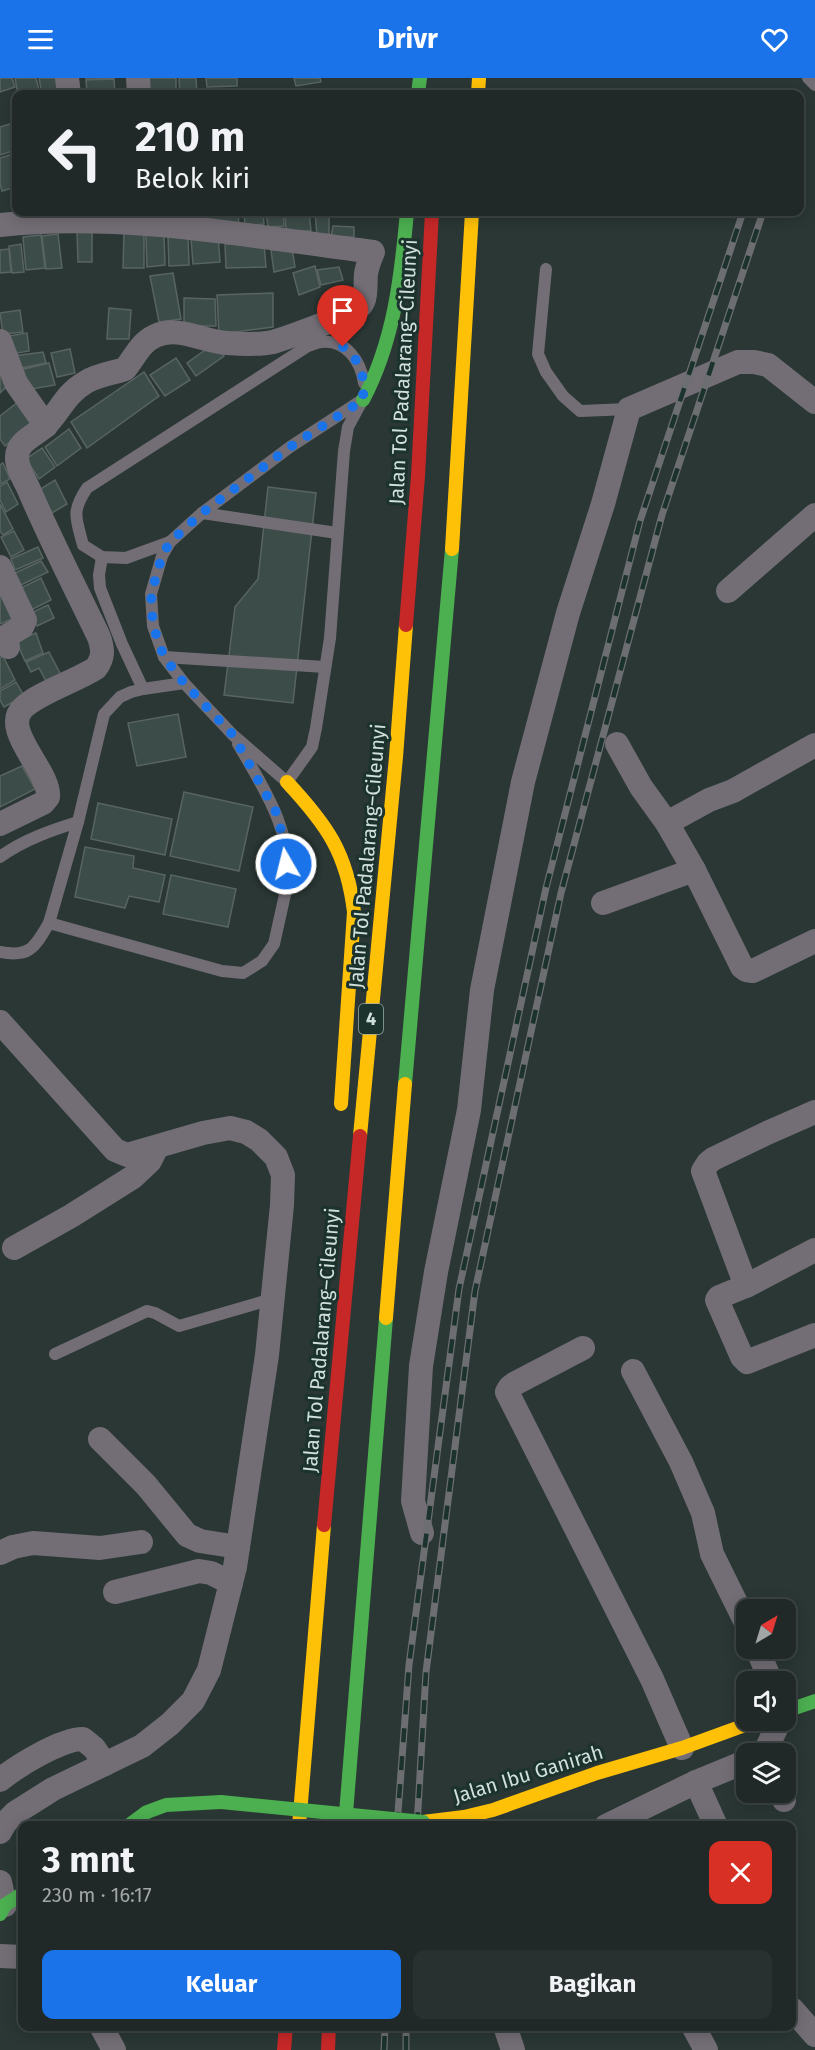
<!DOCTYPE html>
<html lang="id">
<meta charset="utf-8">
<style>
:root{--surface:#202927;--page:#28312f;--text:#f1f3f6;--muted:#a2a6a7;--line:#3d4544;--accent:#1a73e8}
body{margin:0;font-family:"Fira Sans",sans-serif;background:var(--page);color:var(--text);height:100vh;display:flex;flex-direction:column;font-size:22px;white-space:nowrap}
*{box-sizing:border-box;margin:0}
p{font-size:20px;color:var(--muted)}
.icon{flex:none;width:33px;height:33px;fill:none;stroke:currentColor;stroke-width:2;stroke-linecap:round;stroke-linejoin:round}
.map{position:relative;flex:1;overflow:hidden}
.side{position:absolute;left:18px;top:1743px;width:778px;height:210px;display:flex;flex-direction:column;background:var(--surface);border-radius:12px;box-shadow:0 3px 15px #0003,0 0 0 2px var(--line)}
.side>*{flex:none}
.guide{position:absolute;left:12px;top:12px;width:792px;height:126px;border-radius:12px;box-shadow:0 3px 15px #0003,0 0 0 2px var(--line);background:#202927;color:var(--text);overflow:hidden}
.needle{width:39px;rotate:38deg}
.buttons{position:absolute;left:736px;top:1521px;display:grid;gap:12px}
.buttons a{display:grid;place-items:center;width:60px;height:60px;border-radius:12px;background:var(--surface);box-shadow:0 3px 15px #0003,0 0 0 2px var(--line);font-size:30px}
.pin{position:absolute;display:grid;place-items:center;width:51px;height:51px;color:#fff;margin:-62px -26px;border-radius:50% 50% 50% 0;rotate:-45deg;box-shadow:0 0 6px #0007}
.pin .icon{rotate:45deg}
.me{position:absolute;width:66px;margin:-33px;rotate:352deg;stroke-linejoin:round;filter:drop-shadow(0 0 4px #0008)}
.turn{display:flex;align-items:center;gap:21px;height:126px;padding:0 24px;font-size:27px}
.turn .icon{width:78px;height:78px;stroke-width:2.5}
.turn b{display:block;font-size:42px;line-height:51px}
.round{display:grid;place-items:center;flex:none;width:63px;height:63px;border-radius:12px;background:var(--page)}
.headline{display:flex;align-items:center;justify-content:space-between;height:102px;padding:0 24px}
h1{font-size:36px;font-weight:700;line-height:45px}
.action{display:flex;gap:12px;margin-top:auto;padding:12px 24px}
.action a{flex:1;height:69px;border-radius:12px;background:var(--accent);color:#fff;font-size:24px;font-weight:700;line-height:69px;text-align:center}
.action a+a{background:var(--page);color:var(--text)}
header{display:flex;justify-content:space-between;align-items:center;height:78px;padding:0 24px;background:var(--accent);color:#fff;font-size:27px;font-weight:700}
.map>svg:first-child{display:block}
.building{fill:#3c4c48;stroke:#586461;stroke-width:1.5}
.lines{fill:none;stroke-linecap:round;stroke-linejoin:round}
.lane{stroke:#736e75;stroke-width:12}
.street{stroke:#736e75;stroke-width:24}
.fast{stroke:#4caf50;stroke-width:14}
.slow{stroke:#ffc107;stroke-width:14}
.jam{stroke:#c62828;stroke-width:14}
.rail-casing{stroke:#6c6e71;stroke-width:7}
.rail{stroke:#1b322d;stroke-width:4.5;stroke-dasharray:14;stroke-linecap:butt}
.fast-bridge{stroke:#4caf50;stroke-width:14}
.route{stroke:#1a73e8;stroke-width:10;stroke-dasharray:0 18}
.labels{text-anchor:middle;dominant-baseline:central;stroke-width:6;stroke-linejoin:round;paint-order:stroke}
.shield{fill:#1b322d;stroke:#9baca8;stroke-width:1.5}
.shield-label{font-size:18px;font-weight:bold;fill:#d2e0dc}
.street-label{font-size:20px;fill:#d2e0dc;stroke:#1b322d}
</style>
<header><svg class="icon" aria-label="menu" viewBox="0 0 24 24"><path d="M4 6h16M4 12h16M4 18h16"/></svg>Drivr<svg class="icon" aria-label="heart" viewBox="0 0 24 24"><path d="M12 20l-8-8c-3-5 5-10 8-4 3-6 11-1 8 4z"/></svg></header>
<div class="map">
<svg width="815" height="1972" viewBox="0 0 815 1972">
<rect width="100%" height="100%" fill="#2a3734"/>
<g class="building">
<polygon points="0,0 12,0 15,9 0,14"/>
<polygon points="15,0 36,0 40,16 18,16"/>
<polygon points="39,0 58,0 62,16 42,16"/>
<polygon points="86,0 114,0 114,1 86,2"/>
<polygon points="148,0 176,0 176,16 149,16"/>
<polygon points="179,0 196,0 197,16 180,16"/>
<polygon points="206,0 237,0 237,8 207,9"/>
<polygon points="294,0 320,0 321,4 296,8"/>
<polygon points="114,1 115,16 87,16 86,2"/>
<polygon points="249,13 250,16 232,16"/>
<polygon points="16,44 16,72 0,77 0,49"/>
<polygon points="16,75 16,109 2,113 0,106 0,80"/>
<polygon points="164,134 208,134 208,139 164,140"/>
<polygon points="211,134 238,134 239,148 211,148"/>
<polygon points="244,134 263,134 264,146 245,148"/>
<polygon points="266,134 283,134 284,148 268,149"/>
<polygon points="285,134 309,134 311,153 286,153"/>
<polygon points="315,134 329,134 329,158 317,159"/>
<polygon points="333,148 354,149 354,159 331,159"/>
<polygon points="77,154 92,154 92,184 78,184"/>
<polygon points="124,155 144,155 144,190 123,190"/>
<polygon points="58,156 62,190 46,191 42,158"/>
<polygon points="164,156 165,187 147,189 146,157"/>
<polygon points="41,157 45,190 26,192 23,159"/>
<polygon points="188,158 189,187 169,188 168,159"/>
<polygon points="218,158 220,184 193,186 191,160"/>
<polygon points="21,166 24,194 12,195 9,168"/>
<polygon points="225,166 264,166 266,189 226,190"/>
<polygon points="292,170 295,189 274,194 271,172"/>
<polygon points="9,171 11,194 0,195 0,172"/>
<polygon points="315,188 320,209 299,217 293,195"/>
<polygon points="339,189 343,202 321,207 317,192"/>
<polygon points="173,195 181,241 159,244 150,198"/>
<polygon points="273,215 273,249 219,256 217,217"/>
<polygon points="184,220 215,221 216,248 184,248"/>
<polygon points="109,230 131,232 129,261 107,261"/>
<polygon points="20,232 23,254 3,256 0,235"/>
<polygon points="27,255 29,273 12,276 8,258"/>
<polygon points="208,270 220,272 224,278 196,298 187,285"/>
<polygon points="70,271 75,295 57,299 51,275"/>
<polygon points="43,274 46,285 17,291 14,278"/>
<polygon points="176,280 190,302 165,318 150,297"/>
<polygon points="49,285 55,307 26,312 20,292"/>
<polygon points="0,290 11,304 0,315"/>
<polygon points="144,294 159,318 87,370 71,344"/>
<polygon points="18,324 33,343 5,368 0,361 0,338"/>
<polygon points="69,351 81,370 57,388 45,369"/>
<polygon points="42,370 55,389 39,401 26,381"/>
<polygon points="3,385 10,401 0,406 0,387"/>
<polygon points="55,402 67,426 52,435 39,412"/>
<polygon points="7,404 18,426 6,434 0,422 0,408"/>
<polygon points="268,409 316,415 293,625 224,617 235,529 258,501"/>
<polygon points="0,426 13,451 3,457 0,453"/>
<polygon points="14,453 24,472 11,479 1,459"/>
<polygon points="38,469 43,480 15,492 11,481"/>
<polygon points="41,483 48,494 21,507 15,495"/>
<polygon points="41,500 51,522 31,532 21,510"/>
<polygon points="0,515 12,541 0,546"/>
<polygon points="48,527 54,540 37,548 31,535"/>
<polygon points="36,555 43,575 25,583 16,563"/>
<polygon points="49,574 62,599 48,607 39,590 31,594 26,584"/>
<polygon points="3,578 15,602 0,611 0,580"/>
<polygon points="16,604 24,618 4,629 0,622 0,613"/>
<polygon points="178,636 186,679 137,688 128,645"/>
<polygon points="22,688 35,711 0,729 0,698"/>
<polygon points="184,714 253,729 239,793 170,778"/>
<polygon points="98,725 172,741 165,777 91,761"/>
<polygon points="85,769 134,778 133,790 165,797 159,824 129,818 125,830 75,819"/>
<polygon points="171,797 236,811 228,849 163,836"/>
</g>
<g class="lines">
<g class="lane">
<polyline points="808,0 815,7"/>
<polyline points="546,191 538,276 546,294 563,318 580,333 629,331"/>
<polyline points="362,322 290,369 202,435 170,464 162,478 151,516 153,548 164,579 184,605 233,657 287,704 312,669 316,650 330,560 344,373 348,349 362,323"/>
<polyline points="202,435 337,455"/>
<path d="M170 464 126 480 102 479 83 467C76 440 71 434 87 410L308 268C312 267 317 264 322 264 347 262 361 284 364 305"/>
<polyline points="102,479 99,497 100,510 122,566 143,611"/>
<polyline points="164,579 325,589"/>
<path d="M184 605 143 611 131 614 120 619 104 636 78 744 49 845 222 893 243 895 262 883 274 866 286 812C296 758 264 710 238 666"/>
<path d="M0 779C23 762 52 752 78 744"/>
<path d="M0 874C30 880 35 869 49 845"/>
<polyline points="55,1276 147,1233 155,1235 179,1248 272,1221"/>
</g>
<g class="street">
<polyline points="67,0 69,16"/>
<polyline points="138,0 139,16"/>
<path d="M0 147C125 134 249 158 373 174 370 181 367 188 366 196 365 205 367 220 361 227 355 236 286 260 273 264 259 267 241 266 227 265 204 264 178 247 155 258 140 265 135 279 125 291 113 295 97 297 86 304 64 317 62 331 46 347 37 357 16 363 17 380 17 391 26 404 30 414 51 463 76 511 99 559 103 571 104 579 96 590 76 603 38 615 23 630 0 652 51 694 48 719L43 725 0 746"/>
<polyline points="0,263 16,305 46,348"/>
<polyline points="0,489 25,542 22,549 5,559 8,569"/>
<polyline points="728,513 815,437"/>
<polyline points="617,666 641,709 667,745 694,792 742,889 746,892 753,893 815,863"/>
<polyline points="667,745 709,722 733,713 815,667"/>
<polyline points="603,825 694,792"/>
<polyline points="0,944 115,1072 127,1077 203,1055 230,1050 246,1054 259,1062 276,1079 283,1097 282,1127 267,1277 235,1489 209,1592 193,1623 170,1646 142,1668 53,1711 15,1735 5,1745 0,1754"/>
<polyline points="14,1170 71,1138 133,1099 150,1083 157,1069"/>
<polyline points="815,1172 746,1208 719,1219 717,1222 742,1279 747,1284 815,1257"/>
<polyline points="746,1208 703,1093 708,1085 713,1081 767,1055 815,1034"/>
<polyline points="583,1270 514,1306 510,1309 507,1314 652,1601 682,1670"/>
<polyline points="633,1293 681,1384 703,1435 712,1476 747,1547"/>
<polyline points="100,1361 146,1407 187,1457 200,1463 238,1469"/>
<polyline points="422,1455 413,1423 421,1288 436,1194 469,1032 482,912 523,704 568,535 603,426 629,331 738,284 754,284 768,287 815,324"/>
<polyline points="0,1475 13,1469 33,1465 100,1470 141,1464"/>
<polyline points="115,1514 199,1493 211,1495 231,1505"/>
<polyline points="757,1570 771,1604"/>
<polyline points="764,1676 780,1642"/>
<path d="M0 1702C17 1688 61 1661 83 1661L94 1670 105 1686"/>
<polyline points="696,1704 716,1748"/>
<polyline points="781,1714 784,1722"/>
<polyline points="606,1748 696,1704 747,1683"/>
<polyline points="0,1804 5,1827"/>
<polyline points="0,1878 22,1879"/>
<polyline points="792,1931 815,1957"/>
<polyline points="101,1948 114,1972"/>
<polyline points="505,1948 513,1972"/>
<polyline points="693,1948 706,1972"/>
</g>
<g class="fast">
<polyline points="418,16 420,0"/>
<path d="M363 322C394 263 401 200 407 134"/>
<polyline points="405,1006 452,471"/>
<polyline points="786,1633 815,1623"/>
<polyline points="128,1748 147,1734 166,1727 221,1724"/>
<polyline points="345,1748 386,1240"/>
<polyline points="0,1836 5,1827 22,1816"/>
</g>
<g class="slow">
<polyline points="478,16 479,0"/>
<polyline points="452,471 472,134"/>
<path d="M287 704C327 747 347 775 354 834L341 1026"/>
<polyline points="360,1058 396,679 406,547"/>
<polyline points="386,1240 405,1006"/>
<polyline points="423,1744 464,1739 493,1732 597,1695 682,1670 759,1642"/>
<polyline points="299,1748 324,1447"/>
</g>
<g class="jam">
<polyline points="406,547 418,398 432,134"/>
<polyline points="324,1447 360,1058"/>
<polyline points="284,1972 286,1948"/>
<polyline points="328,1972 329,1948"/>
</g>
<defs>
<g id="rail">
<polyline points="397,1748 409,1587 459,1211 546,810 640,443 743,134"/>
<polyline points="417,1748 426,1594 475,1213 561,815 662,437 763,134"/>
<polyline points="384,1972 385,1948"/>
<polyline points="406,1972 406,1948"/>
</g>
</defs>
<use href="#rail" class="rail-casing"/>
<use href="#rail" class="rail"/>
<polyline class="fast-bridge" points="221,1724 423,1744"/>
</g>
<g class="lines">
<path class="route" d="M286 786 285 769 277 736 233 657 184 605 164 579 153 548 151 516 162 478 170 464 202 435 290 369 363 322C364 297 363 285 343 269"/>
</g>
<g class="labels">
<rect class="shield" x="359" y="926" width="24" height="30" rx="4.5"/>
<g class="shield-label">
<text x="371" y="941">4</text>
</g>
<g class="street-label">
<text transform="translate(403 294) rotate(-87)">Jalan Tol Padalarang–Cileunyi</text>
<text transform="translate(367 778) rotate(-85)">Jalan Tol Padalarang–Cileunyi</text>
<text transform="translate(321 1262) rotate(-85)">Jalan Tol Padalarang–Cileunyi</text>
<text transform="translate(528 1696) rotate(-17)">Jalan Ibu Ganirah</text>
</g>
</g>
</svg>
<div class="buttons">
<a><svg class="needle" viewBox="-14 -14 28 28"><path d="M0-13l5 13h-10z" fill="#e53935"/><path d="M0 13l5-13h-10z" fill="#a2a6a7"/></svg></a>
<a><svg class="icon" aria-label="sound" viewBox="0 0 24 24"><path d="M4 9h4l5-4v14l-5-4H4zM17 9q2 3 0 6"/></svg></a>
<a><svg class="icon" aria-label="layers" viewBox="0 0 24 24"><path d="M12 4l9 5-9 5-9-5zM3 14l9 5 9-5"/></svg></a>
</div>
<div class="pin" style="left:343px;top:269px;background:#d93025"><svg class="icon" aria-label="arrive" viewBox="0 0 24 24"><path d="M6 21V4h12l-3 4 3 4H6"/></svg></div>
<svg class="me" style="left:286px;top:786px" viewBox="-20 -20 40 40"><circle r="17" fill="#1a73e8" stroke="#fff" stroke-width="3"/><path d="M0-11L8 9 0 5-8 9z" fill="#fff"/></svg>
<div class="guide">
<div class="turn"><svg class="icon" aria-label="left" viewBox="0 0 24 24"><path d="M17 20v-9H6M10 6l-5 5 5 5"/></svg><div><b>210 m</b>Belok kiri</div></div>
</div>
<section class="side">
<div class="headline"><div><h1>3 mnt</h1><p>230 m · 16:17</p></div><a class="round" style="background:#d93025;color:#fff"><svg class="icon" aria-label="close" viewBox="0 0 24 24"><path d="M6 6l12 12M18 6L6 18"/></svg></a></div>
<div class="action"><a>Keluar</a><a>Bagikan</a></div>
</section>
</div>
